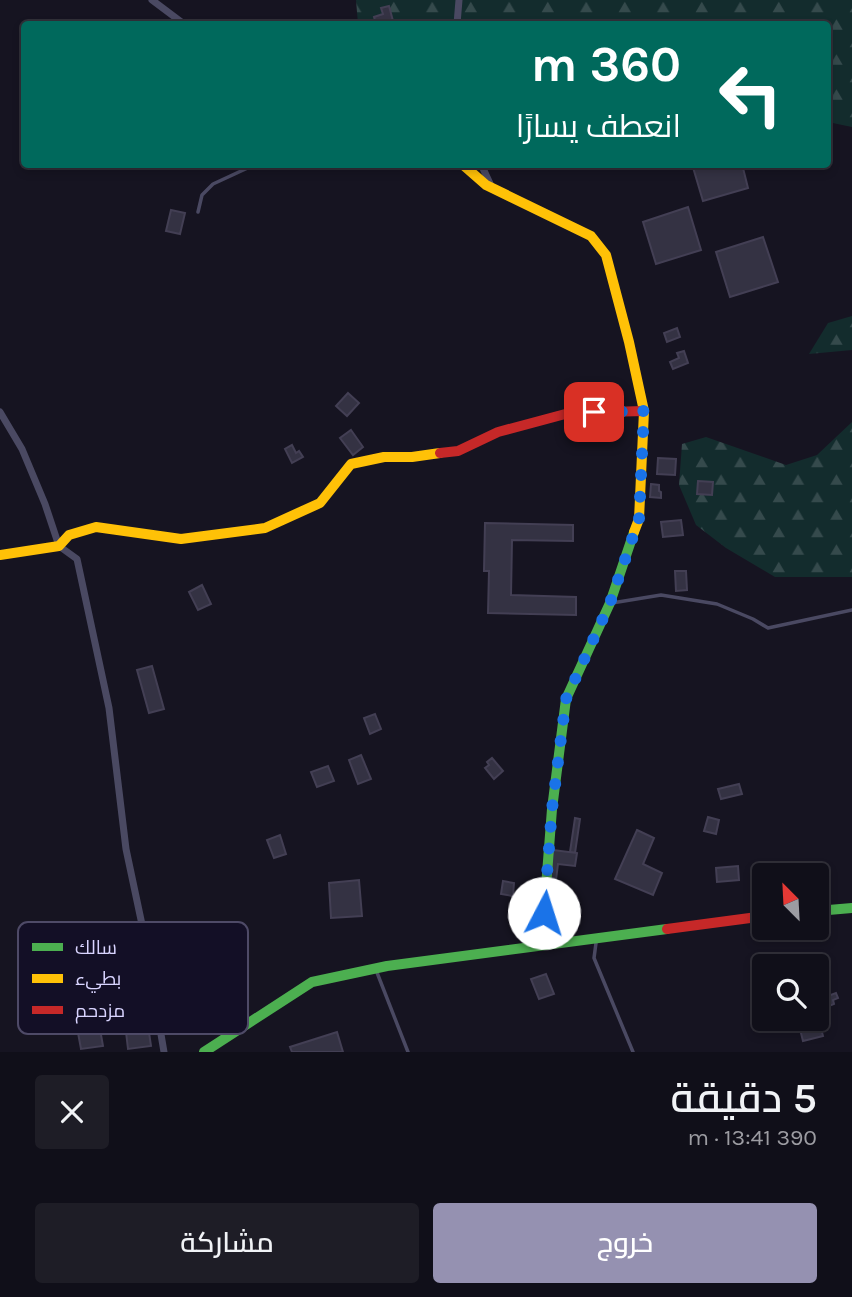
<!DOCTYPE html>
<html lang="ar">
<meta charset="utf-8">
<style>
:root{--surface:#100f19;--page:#1e1d26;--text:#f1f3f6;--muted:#9c9ca2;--line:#302f38;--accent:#9591b1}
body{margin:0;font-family:Karla,Cairo,sans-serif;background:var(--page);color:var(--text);direction:rtl;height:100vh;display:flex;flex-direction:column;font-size:26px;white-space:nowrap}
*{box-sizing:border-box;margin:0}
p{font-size:23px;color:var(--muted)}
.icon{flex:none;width:38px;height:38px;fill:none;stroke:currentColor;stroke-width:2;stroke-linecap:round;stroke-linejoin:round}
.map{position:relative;height:1052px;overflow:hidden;direction:ltr}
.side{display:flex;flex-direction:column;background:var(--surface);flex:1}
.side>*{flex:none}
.guide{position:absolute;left:21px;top:21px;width:810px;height:147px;border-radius:7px;box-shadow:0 4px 10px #0003,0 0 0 2px var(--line);direction:rtl;background:#00695c;color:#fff;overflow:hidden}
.needle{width:46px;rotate:336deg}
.controls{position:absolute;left:752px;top:863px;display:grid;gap:14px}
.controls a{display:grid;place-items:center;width:77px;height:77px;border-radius:7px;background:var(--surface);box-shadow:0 4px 10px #0003,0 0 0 2px var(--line);font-size:35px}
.pin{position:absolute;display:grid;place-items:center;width:60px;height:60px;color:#fff;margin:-30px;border-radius:14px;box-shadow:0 4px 10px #0006}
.me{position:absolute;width:77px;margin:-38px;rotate:5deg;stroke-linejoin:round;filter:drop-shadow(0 0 5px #0008)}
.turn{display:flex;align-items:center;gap:24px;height:147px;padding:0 35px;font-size:32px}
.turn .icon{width:91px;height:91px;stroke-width:2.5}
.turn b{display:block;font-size:49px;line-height:60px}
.round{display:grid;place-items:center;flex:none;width:74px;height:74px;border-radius:7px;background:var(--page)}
.headline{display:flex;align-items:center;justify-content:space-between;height:119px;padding:0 35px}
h1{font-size:42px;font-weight:600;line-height:52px}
.action{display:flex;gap:14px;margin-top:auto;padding:14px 35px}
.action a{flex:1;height:80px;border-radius:7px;background:var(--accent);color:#fff;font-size:28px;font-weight:600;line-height:80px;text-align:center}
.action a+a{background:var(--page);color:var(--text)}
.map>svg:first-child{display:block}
.forest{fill:url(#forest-firs)}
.building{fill:#343243;stroke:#433f54;stroke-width:2}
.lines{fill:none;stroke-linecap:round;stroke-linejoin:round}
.lane{stroke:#4a4962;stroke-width:3.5}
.street{stroke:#4a4962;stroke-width:7}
.fast{stroke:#4caf50;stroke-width:10}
.slow{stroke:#ffc107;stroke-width:10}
.jam{stroke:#c62828;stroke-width:10}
.route{stroke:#1a73e8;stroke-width:12;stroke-dasharray:0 21.6}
.key{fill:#130f26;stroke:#4e4a67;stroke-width:2}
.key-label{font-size:19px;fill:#d9d4ff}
</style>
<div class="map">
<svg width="852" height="1052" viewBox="0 0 852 1052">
<defs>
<pattern id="forest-firs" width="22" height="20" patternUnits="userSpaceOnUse" patternTransform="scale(1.75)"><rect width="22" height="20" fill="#132c2d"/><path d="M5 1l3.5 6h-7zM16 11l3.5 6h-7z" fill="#354a4c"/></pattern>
</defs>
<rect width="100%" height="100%" fill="#161421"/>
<g class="forest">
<polygon points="356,0 852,0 852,127 828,122 828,24 358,24"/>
<polygon points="852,316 852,350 809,354 828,323"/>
<polygon points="852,422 852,577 775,577 726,548 696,525 679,485 682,444 706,437 786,465 817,455"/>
</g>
<g class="building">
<polygon points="389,6 393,21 376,24 374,17 383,14 381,8"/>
<polygon points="692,164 742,164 748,188 703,201"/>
<polygon points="688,207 701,250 656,264 643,222"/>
<polygon points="171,210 185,213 180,234 166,231"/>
<polygon points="763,237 778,282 730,297 716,252"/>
<polygon points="677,328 680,337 667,342 664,333"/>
<polygon points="684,351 688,363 673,369 670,362 679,358 677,353"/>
<polygon points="348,393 359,403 347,416 336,406"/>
<polygon points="351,430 363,447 353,455 340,438"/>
<polygon points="292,445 296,453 299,451 303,457 292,463 285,449"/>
<polygon points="658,458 676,459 675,475 657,474"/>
<polygon points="698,481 713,482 712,495 697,494"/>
<polygon points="651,484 659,485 659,491 661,492 661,498 650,497"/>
<polygon points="681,520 683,535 663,537 661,522"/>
<polygon points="485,523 573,525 573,541 512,540 511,595 576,597 576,615 488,613 489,571 484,571"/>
<polygon points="675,571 686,571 687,590 676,591"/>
<polygon points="202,585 211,604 198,610 189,592"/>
<polygon points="152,666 164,709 149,713 137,670"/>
<polygon points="375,714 381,729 370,734 364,718"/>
<polygon points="361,755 371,779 358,784 349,760"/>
<polygon points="492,758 503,771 494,779 485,768 489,765 487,762"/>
<polygon points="328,766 334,781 317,787 311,772"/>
<polygon points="739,784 742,794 721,799 718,789"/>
<polygon points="708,817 719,820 716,834 704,831"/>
<polygon points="575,818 580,819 575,853 570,852"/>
<polygon points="637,830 654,838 643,864 662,873 653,895 615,879"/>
<polygon points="280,835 286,854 274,858 267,840"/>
<polygon points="553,850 577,853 575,866 558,864 556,880 548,879"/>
<polygon points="738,866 739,880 717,882 716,868"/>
<polygon points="359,880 362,916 331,918 329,883"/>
<polygon points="503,881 514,883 513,896 501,894"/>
<polygon points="535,906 536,930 515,930 514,907"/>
<polygon points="546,974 554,994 539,999 531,979"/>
<polygon points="836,993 838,998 833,1000 834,1004 817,1011 817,1000"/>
<polygon points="146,1012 151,1046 128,1049 124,1015"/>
<polygon points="817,1014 823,1036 803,1041 799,1025 805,1024 804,1018 817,1018"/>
<polygon points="98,1018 103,1046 81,1049 76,1022"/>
<polygon points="337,1032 343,1052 292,1052 290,1047"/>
</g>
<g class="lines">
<g class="lane">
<polyline points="198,212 202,195 213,184 256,164"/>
<polyline points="612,603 661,595 717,604 753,619 768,628 852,610"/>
<polyline points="596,943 594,958 633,1052"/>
<polyline points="376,970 408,1052"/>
</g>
<g class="street">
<polyline points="152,0 184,24"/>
<polyline points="457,24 459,0"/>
<polyline points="481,164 492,188"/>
<polyline points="0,412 22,449 45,504 59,546 77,559 109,708 126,849 144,934 164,1052"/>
</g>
<g class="fast">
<polyline points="817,911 852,908"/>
<polyline points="548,944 544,913 552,809 566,699 610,603 634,532"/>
<polyline points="204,1052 312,982 387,966 667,929"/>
</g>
<g class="slow">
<polyline points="462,164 486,185 591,236 606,255 629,342 644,411 639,519 634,532"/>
<polyline points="0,555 59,546 69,535 96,527 181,539 265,528 320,503 351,464 384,457 412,457 440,453"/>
</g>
<g class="jam">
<polyline points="440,453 458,451 498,432 569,413 644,411"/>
<polyline points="667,929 765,916"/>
</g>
</g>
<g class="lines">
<polyline class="route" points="544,913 552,809 566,699 610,603 639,519 644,411 594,412"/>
</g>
<rect x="18" y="922" width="230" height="112" rx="10" class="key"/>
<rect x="32" y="943" width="31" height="8" fill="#4caf50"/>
<rect x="32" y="974" width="31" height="9" fill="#ffc107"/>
<rect x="32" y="1006" width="31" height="8" fill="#c62828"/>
<g class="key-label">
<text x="75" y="954">سالك</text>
<text x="75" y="985">بطيء</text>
<text x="75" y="1017">مزدحم</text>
</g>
</svg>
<div class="controls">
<a><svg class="needle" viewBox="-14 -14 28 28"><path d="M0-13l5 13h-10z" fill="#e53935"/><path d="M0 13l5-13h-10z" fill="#9c9ca2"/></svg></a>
<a><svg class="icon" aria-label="search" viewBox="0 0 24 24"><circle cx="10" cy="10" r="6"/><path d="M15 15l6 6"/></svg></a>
</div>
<div class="pin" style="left:594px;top:412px;background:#d93025"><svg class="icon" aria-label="arrive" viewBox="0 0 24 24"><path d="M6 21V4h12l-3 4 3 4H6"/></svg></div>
<svg class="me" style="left:544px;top:913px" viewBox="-20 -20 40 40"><circle r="19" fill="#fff"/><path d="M0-13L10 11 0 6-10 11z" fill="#1a73e8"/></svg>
<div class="guide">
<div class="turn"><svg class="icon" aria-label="left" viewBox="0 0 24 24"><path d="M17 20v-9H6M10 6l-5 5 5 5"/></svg><div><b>360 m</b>انعطف يسارًا</div></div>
</div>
</div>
<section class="side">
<div class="headline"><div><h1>5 دقيقة</h1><p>390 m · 13:41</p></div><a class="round"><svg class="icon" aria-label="close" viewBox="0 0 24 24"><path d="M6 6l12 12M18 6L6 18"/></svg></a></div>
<div class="action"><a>خروج</a><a>مشاركة</a></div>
</section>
